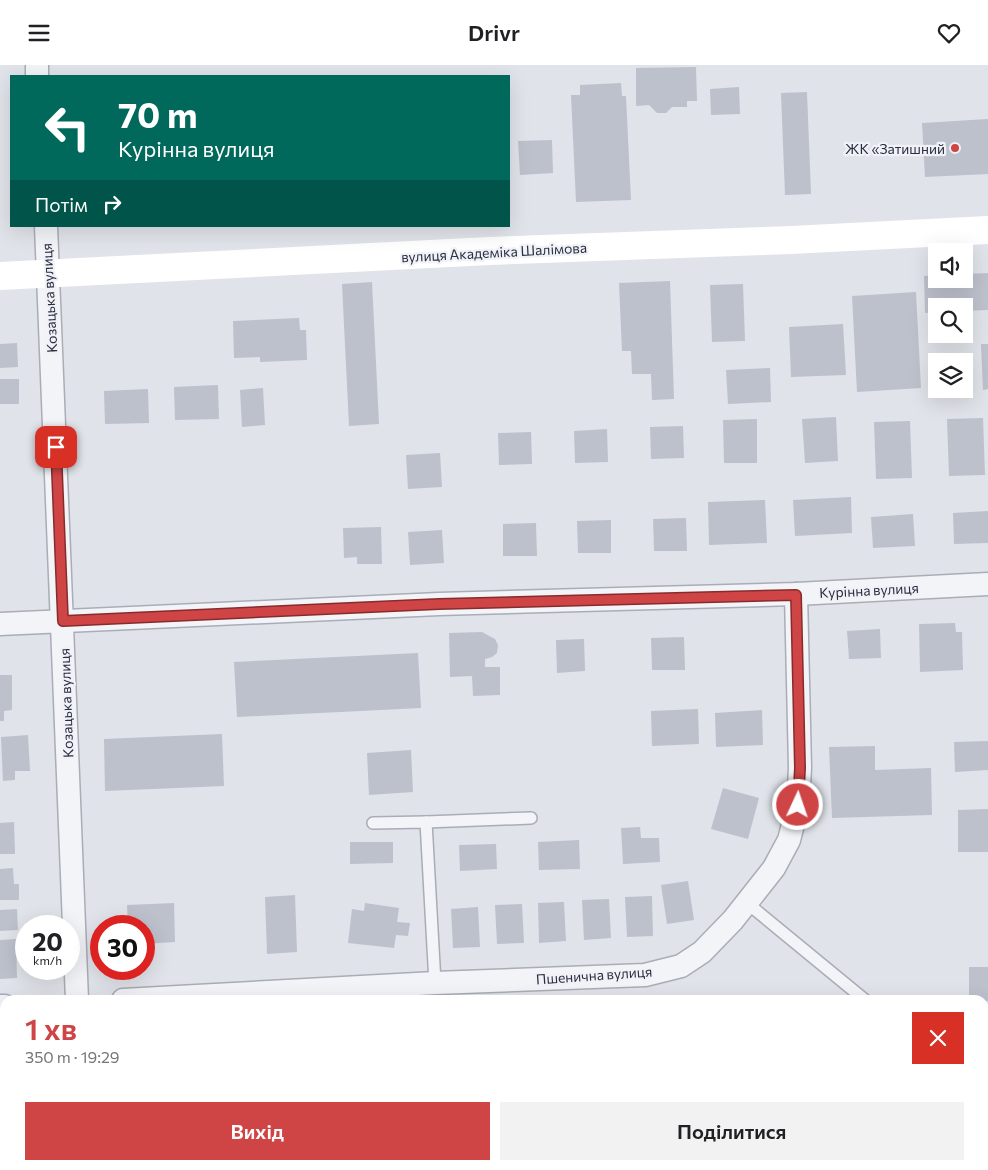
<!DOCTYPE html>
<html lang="uk">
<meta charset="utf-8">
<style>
:root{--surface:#fff;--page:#f2f2f2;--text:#202124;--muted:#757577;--accent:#cf4445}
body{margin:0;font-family:Commissioner,sans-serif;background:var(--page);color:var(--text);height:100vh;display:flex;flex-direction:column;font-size:19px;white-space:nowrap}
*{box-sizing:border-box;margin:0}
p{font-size:16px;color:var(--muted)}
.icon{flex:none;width:28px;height:28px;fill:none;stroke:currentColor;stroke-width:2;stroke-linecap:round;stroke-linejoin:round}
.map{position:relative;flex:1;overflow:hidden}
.drawer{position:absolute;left:0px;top:930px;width:989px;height:175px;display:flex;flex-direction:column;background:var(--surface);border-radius:15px 15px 0 0;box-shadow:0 5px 20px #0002}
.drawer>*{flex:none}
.guide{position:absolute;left:10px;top:10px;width:500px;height:152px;border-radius:0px;box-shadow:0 5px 20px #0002;background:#00695c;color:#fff;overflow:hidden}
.buttons{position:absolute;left:928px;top:178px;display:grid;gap:10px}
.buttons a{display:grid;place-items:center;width:45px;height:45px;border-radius:0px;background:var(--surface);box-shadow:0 5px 20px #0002;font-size:25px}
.speed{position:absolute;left:15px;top:850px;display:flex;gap:10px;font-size:25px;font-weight:700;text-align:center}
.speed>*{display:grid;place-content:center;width:65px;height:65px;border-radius:50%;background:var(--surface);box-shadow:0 5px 20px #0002;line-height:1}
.speed small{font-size:12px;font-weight:400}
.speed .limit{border:8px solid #d22;background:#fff;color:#111}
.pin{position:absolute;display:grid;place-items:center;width:42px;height:42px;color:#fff;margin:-21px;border-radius:10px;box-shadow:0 2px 8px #0006}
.me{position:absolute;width:55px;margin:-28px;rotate:3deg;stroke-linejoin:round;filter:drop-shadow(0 0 4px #0008)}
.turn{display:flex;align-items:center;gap:18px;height:105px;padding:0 25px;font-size:22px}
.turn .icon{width:65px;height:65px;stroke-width:2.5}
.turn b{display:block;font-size:35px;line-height:42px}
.then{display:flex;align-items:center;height:48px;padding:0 25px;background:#0003;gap:10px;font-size:19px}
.round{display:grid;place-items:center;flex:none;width:52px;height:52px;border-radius:0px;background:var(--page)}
.headline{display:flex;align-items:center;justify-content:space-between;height:85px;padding:0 25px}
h1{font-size:30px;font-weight:600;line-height:38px;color:var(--accent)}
.action{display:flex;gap:10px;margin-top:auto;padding:10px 25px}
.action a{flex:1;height:58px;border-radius:0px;background:var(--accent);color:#fff;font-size:20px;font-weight:600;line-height:58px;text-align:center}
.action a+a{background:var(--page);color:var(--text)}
header{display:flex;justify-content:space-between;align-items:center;height:65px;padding:0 25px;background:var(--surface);font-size:22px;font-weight:600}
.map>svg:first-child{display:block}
.building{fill:#bdc1cc}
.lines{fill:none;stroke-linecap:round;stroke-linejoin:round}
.service-casing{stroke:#a9adb7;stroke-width:14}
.minor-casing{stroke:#a9adb7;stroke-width:25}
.path{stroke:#bec1c8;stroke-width:3;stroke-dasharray:4 4;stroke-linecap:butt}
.service{stroke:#f3f4f8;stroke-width:11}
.minor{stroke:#f3f4f8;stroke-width:22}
.secondary{stroke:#fff;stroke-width:28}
.route-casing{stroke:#872c2d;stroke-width:12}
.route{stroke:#cf4445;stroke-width:9}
.poi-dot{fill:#cf4445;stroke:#f0f2f7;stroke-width:2}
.labels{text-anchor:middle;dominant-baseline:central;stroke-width:4.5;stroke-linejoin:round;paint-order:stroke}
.poi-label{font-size:14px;fill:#292e41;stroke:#f0f2f7;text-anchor:end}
.street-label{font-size:14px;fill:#292e41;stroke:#f0f2f7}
</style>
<header><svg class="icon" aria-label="menu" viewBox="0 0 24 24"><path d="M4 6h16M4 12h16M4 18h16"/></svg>Drivr<svg class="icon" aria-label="heart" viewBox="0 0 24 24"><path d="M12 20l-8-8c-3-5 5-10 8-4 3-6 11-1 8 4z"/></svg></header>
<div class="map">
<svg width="988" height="1105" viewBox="0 0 988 1105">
<rect width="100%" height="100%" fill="#e0e3e9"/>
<g class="building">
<polygon points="696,2 697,36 687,36 687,42 672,42 666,48 657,48 649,40 636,41 636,3"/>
<polygon points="621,18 622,31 626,31 631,135 576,137 571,30 580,30 580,20"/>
<polygon points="739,22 740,49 711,50 710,24"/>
<polygon points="807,27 811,129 785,130 781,28"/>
<polygon points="988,54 988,109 925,112 922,58"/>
<polygon points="552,75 553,108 520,110 518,76"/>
<polygon points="988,208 988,245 964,246 964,241 936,241 936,247 925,248 924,211 936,210 936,214 964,214 964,209"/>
<polygon points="670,216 674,334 652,335 651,309 632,309 631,286 622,286 619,218"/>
<polygon points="372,217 379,359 349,361 342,219"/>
<polygon points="743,219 745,276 712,277 710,220"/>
<polygon points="916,227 921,323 857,327 852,231"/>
<polygon points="299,253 300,265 306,265 307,295 260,297 260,292 234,293 233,256"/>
<polygon points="843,259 846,310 791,312 789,262"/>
<polygon points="17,278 18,302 0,303 0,279"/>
<polygon points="981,279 988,279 988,324 983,325"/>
<polygon points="770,303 771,337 728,339 726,305"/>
<rect x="0" y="314" width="19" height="25"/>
<polygon points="218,320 219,354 175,355 174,322"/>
<polygon points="263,323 265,360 242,362 240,325"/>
<polygon points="148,324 149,358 105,359 104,326"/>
<polygon points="836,352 838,396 805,398 802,354"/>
<polygon points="983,353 985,410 949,411 947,354"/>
<polygon points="757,354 757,398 724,398 723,355"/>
<polygon points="910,356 912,413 876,414 874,357"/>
<polygon points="683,361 684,393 651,394 650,362"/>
<polygon points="607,364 608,397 575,398 574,366"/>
<polygon points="531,367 532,399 499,400 498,368"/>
<polygon points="440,388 442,422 408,424 406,390"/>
<polygon points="851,432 852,468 795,471 793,435"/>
<polygon points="765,435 767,478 709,480 708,437"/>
<polygon points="988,446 988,478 954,479 953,448"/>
<polygon points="913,449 915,481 873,483 871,452"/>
<polygon points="686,453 687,486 654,486 653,454"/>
<polygon points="611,455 611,488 578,488 577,456"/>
<polygon points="536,458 537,491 503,491 503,459"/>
<polygon points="381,462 382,499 357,499 357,492 344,493 343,463"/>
<polygon points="442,465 444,498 410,500 408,467"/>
<polygon points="955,558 956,567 962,567 963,605 920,607 919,559"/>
<polygon points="880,564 881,593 849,594 847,566"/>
<polygon points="482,567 495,574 498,580 497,588 492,592 485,594 485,602 500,602 500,630 473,631 472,611 450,612 449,568"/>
<polygon points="684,572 685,605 652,605 651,573"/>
<polygon points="584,574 585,606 557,608 556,575"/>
<polygon points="418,588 421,643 237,652 234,597"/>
<polygon points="0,610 12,610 12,645 4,646 4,656 0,656"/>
<polygon points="698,644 699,679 652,681 651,646"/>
<polygon points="762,645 763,680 716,682 715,648"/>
<polygon points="222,669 224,721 105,726 104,674"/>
<polygon points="28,670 30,706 15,706 15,715 3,716 1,672"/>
<polygon points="988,676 988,705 955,707 954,677"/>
<polygon points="875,681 875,705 931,703 932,750 832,753 829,682"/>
<polygon points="411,685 413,727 369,730 367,688"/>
<polygon points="723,723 759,733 748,774 711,764"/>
<polygon points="988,744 988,787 958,787 958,745"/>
<polygon points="14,757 15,789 0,789 0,758"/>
<polygon points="640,762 641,773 659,773 660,797 623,799 621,763"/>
<polygon points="579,775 580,804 539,805 538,777"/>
<polygon points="350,777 393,777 393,798 350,799"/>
<polygon points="496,779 497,804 460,806 459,780"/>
<polygon points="13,803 14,819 19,819 19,835 0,835 0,804"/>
<polygon points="688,816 694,855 667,859 661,820"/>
<polygon points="295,830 297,887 267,889 265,832"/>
<polygon points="652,831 653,871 627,872 625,832"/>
<polygon points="609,834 611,873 584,875 582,835"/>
<polygon points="564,837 566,876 539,878 538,838"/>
<polygon points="174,838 175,877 144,879 144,861 128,861 127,840"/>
<polygon points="365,838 399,843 397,857 410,858 408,871 396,870 394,883 348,878 352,844 364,846"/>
<polygon points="522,839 524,878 497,879 495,840"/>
<polygon points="478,842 480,882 453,883 451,844"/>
<polygon points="17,844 18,865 0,866 0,845"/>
<polygon points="16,874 17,913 0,914 0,875"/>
<polygon points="969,902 988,902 988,936 969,935"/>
<rect x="984" y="977" width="4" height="36"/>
<polygon points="0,1078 5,1078 5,1100 48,1100 48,1105 0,1104"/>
<rect x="123" y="1100" width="111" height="5"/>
<polygon points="615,1100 866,1100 866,1105 616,1105"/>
<polygon points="900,1100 954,1100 955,1105 900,1105"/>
</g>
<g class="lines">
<defs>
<g id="service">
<polyline points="426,757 531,753"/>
<polyline points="373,758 426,757 435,918"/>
<polyline points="747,838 865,935"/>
<polyline points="984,958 988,958"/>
</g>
<g id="minor">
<polyline points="37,0 37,11"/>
<polyline points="46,161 77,935"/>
<polyline points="0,559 439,539 796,529 988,519"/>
<polyline points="123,935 435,918 645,910 681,901 702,887 733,855 774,803 789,775 798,740 800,703 796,529"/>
<polyline points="0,941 5,941"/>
<polyline points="87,1100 87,1105"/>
</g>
</defs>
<use href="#service" class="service-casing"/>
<use href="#minor" class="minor-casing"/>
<polyline class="path" points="581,1100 581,1105"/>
<use href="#service" class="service"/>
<use href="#minor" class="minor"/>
<polyline class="secondary" points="0,211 489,186 791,175 988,165"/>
</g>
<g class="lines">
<defs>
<polyline id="route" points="56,382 63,556 439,539 796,530 800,703 798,740"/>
</defs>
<use href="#route" class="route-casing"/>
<use href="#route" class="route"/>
</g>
<circle class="poi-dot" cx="955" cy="83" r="5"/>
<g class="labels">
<g class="poi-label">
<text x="945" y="83">ЖК «Затишний</text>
</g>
<g class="street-label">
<text transform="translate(494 187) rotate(-3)">вулиця Академіка Шалімова</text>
<text transform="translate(49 233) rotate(-93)">Козацька вулиця</text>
<text transform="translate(869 525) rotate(-3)">Курінна вулиця</text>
<text transform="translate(66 638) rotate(-92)">Козацька вулиця</text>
<text transform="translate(594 910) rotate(-4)">Пшенична вулиця</text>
</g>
</g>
</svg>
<div class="buttons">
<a><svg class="icon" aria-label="sound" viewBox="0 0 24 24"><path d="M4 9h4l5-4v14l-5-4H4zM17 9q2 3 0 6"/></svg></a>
<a><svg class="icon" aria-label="search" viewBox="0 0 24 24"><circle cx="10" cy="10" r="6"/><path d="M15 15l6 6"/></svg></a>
<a><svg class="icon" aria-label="layers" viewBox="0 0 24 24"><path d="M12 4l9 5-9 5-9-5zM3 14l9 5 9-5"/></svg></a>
</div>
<div class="speed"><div>20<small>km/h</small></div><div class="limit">30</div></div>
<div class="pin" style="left:56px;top:382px;background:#d93025"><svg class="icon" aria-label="arrive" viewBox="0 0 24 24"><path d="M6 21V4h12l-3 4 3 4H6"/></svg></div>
<svg class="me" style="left:798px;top:740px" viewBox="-20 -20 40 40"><circle r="17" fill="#cf4445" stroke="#fff" stroke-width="3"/><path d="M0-11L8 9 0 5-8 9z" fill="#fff"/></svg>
<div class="guide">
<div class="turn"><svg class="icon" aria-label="left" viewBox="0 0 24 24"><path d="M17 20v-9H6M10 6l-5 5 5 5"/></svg><div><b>70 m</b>Курінна вулиця</div></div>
<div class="then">Потім<svg class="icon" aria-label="right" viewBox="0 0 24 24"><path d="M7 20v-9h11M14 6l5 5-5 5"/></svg></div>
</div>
<section class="drawer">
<div class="headline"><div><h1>1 хв</h1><p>350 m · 19:29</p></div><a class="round" style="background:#d93025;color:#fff"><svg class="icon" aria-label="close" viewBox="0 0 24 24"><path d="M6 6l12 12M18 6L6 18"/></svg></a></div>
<div class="action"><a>Вихід</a><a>Поділитися</a></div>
</section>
</div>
